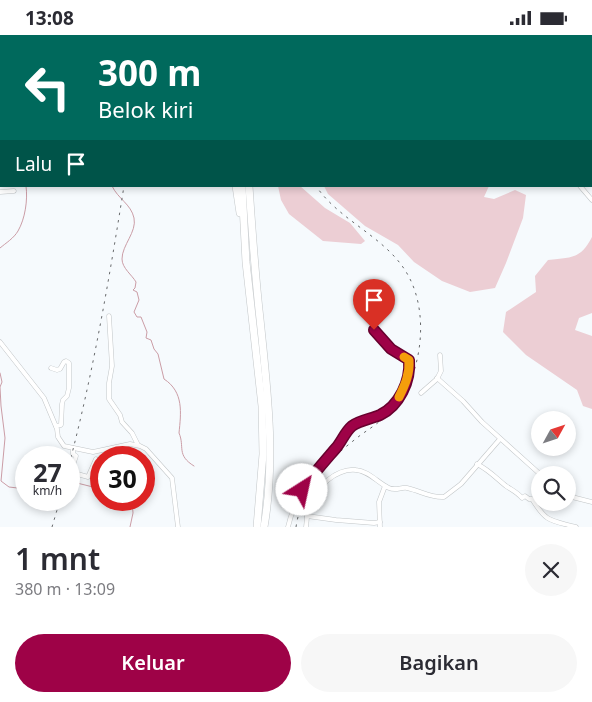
<!DOCTYPE html>
<html lang="id">
<meta charset="utf-8">
<style>
:root{--surface:#fff;--page:#f7f7f7;--text:#2b2b33;--muted:#7c7c81;--accent:#9e0247}
body{margin:0;font-family:"Noto Sans",sans-serif;background:var(--page);color:var(--text);height:100vh;display:flex;flex-direction:column;font-size:19px;white-space:nowrap}
*{box-sizing:border-box;margin:0}
p{font-size:16px;color:var(--muted)}
.icon{flex:none;width:28px;height:28px;fill:none;stroke:currentColor;stroke-width:2;stroke-linecap:round;stroke-linejoin:round}
.map{position:relative;height:492px;overflow:hidden}
.side{display:flex;flex-direction:column;background:var(--surface);flex:1}
.side>*{flex:none}
.top-card{position:absolute;left:0px;top:0px;width:592px;height:152px;box-shadow:0 2px 8px #0003;background:#00695c;color:#fff;overflow:hidden}
.needle{width:32px;rotate:50deg}
.fabs{position:absolute;left:531px;top:376px;display:grid;gap:10px}
.fabs a{display:grid;place-items:center;width:45px;height:45px;border-radius:50%;background:var(--surface);box-shadow:0 2px 8px #0003;font-size:25px}
.speed{position:absolute;left:15px;top:411px;display:flex;gap:10px;font-size:25px;font-weight:700;text-align:center}
.speed>*{display:grid;place-content:center;width:65px;height:65px;border-radius:50%;background:var(--surface);box-shadow:0 2px 8px #0003;line-height:1}
.speed small{font-size:12px;font-weight:400}
.speed .limit{border:8px solid #d22;background:#fff;color:#111}
.pin{position:absolute;display:grid;place-items:center;width:42px;height:42px;color:#fff;margin:-51px -21px;border-radius:50% 50% 50% 0;rotate:-45deg;box-shadow:0 0 5px #0007}
.pin .icon{rotate:45deg}
.me{position:absolute;width:55px;margin:-28px;rotate:35deg;stroke-linejoin:round;filter:drop-shadow(0 0 4px #0008)}
.turn{display:flex;align-items:center;gap:18px;height:105px;padding:0 15px;font-size:22px}
.turn .icon{width:65px;height:65px;stroke-width:2.5}
.turn b{display:block;font-size:35px;line-height:42px}
.then{display:flex;align-items:center;height:48px;padding:0 15px;background:#0003;gap:10px;font-size:19px}
.round{display:grid;place-items:center;flex:none;width:52px;height:52px;border-radius:26px;background:var(--page)}
.overview{display:flex;align-items:center;justify-content:space-between;height:85px;padding:0 15px}
h1{font-size:30px;font-weight:600;line-height:38px}
.cta{display:flex;gap:10px;margin-top:auto;padding:10px 15px}
.cta a{flex:1;height:58px;border-radius:30px;background:var(--accent);color:#fff;font-size:20px;font-weight:600;line-height:58px;text-align:center}
.cta a+a{background:var(--page);color:var(--text)}
.status{display:flex;justify-content:space-between;align-items:center;height:35px;padding:0 25px;background:var(--surface);direction:ltr}
.status svg{height:14px;fill:currentColor}
.map>svg:first-child{display:block}
.green{fill:#ecced4}
.lines{fill:none;stroke-linecap:round;stroke-linejoin:round}
.stream{stroke:#cb9da6;stroke-width:1}
.minor-casing{stroke:#c2c6c8;stroke-width:5}
.trunk-casing{stroke:#c2c6c8;stroke-width:8}
.motorway-casing{stroke:#c2c6c8;stroke-width:8}
.minor{stroke:#fff;stroke-width:4}
.trunk{stroke:#fff;stroke-width:6}
.motorway{stroke:#fff;stroke-width:7}
.rail{stroke:#67696b;stroke-width:1;stroke-dasharray:2.5 5;stroke-linecap:butt}
.route-casing{stroke:#67012e;stroke-width:12}
.route{stroke:#9e0247;stroke-width:9}
.slow{stroke:#f59e0b;stroke-width:9}
</style>
<div class="status"><b>13:08</b><svg viewBox="0 0 49 12"><path d="M0 12V9h3v3zM5 12V6h3v6zM10 12V3h3v9zM15 12V0h3v12zM26 1h20v11H26zM47 4h2v5h-2z"/></svg></div>
<div class="map">
<svg width="592" height="492" viewBox="0 0 592 492">
<rect width="100%" height="100%" fill="#f6fafd"/>
<g class="green">
<polygon points="362,0 471,0 474,1 361,1"/>
<polygon points="278,151 300,151 325,173 350,188 365,206 361,209 323,206 289,179 281,165"/>
<polygon points="324,151 489,151 484,162 494,164 515,155 526,160 523,183 506,228 495,253 470,257 442,246 414,227 398,210 365,191 328,159"/>
<path d="M592 202V278L579 283 575 295 592 301V374L583 371 577 355 526 320 503 297 506 277 536 257 535 241 548 225C571 222 580 225 592 202Z"/>
</g>
<g class="lines">
<g class="stream">
<polyline points="27,0 27,1"/>
<path d="M112 151C118 164 131 169 134 183 137 197 122 210 122 224 122 233 132 240 136 247L135 253 133 255 137 257 139 265 134 277 137 282H141L147 297 146 303 151 305 154 314 158 319 164 344C184 357 181 378 179 398 185 412 176 420 194 431"/>
<path d="M0 213C6 208 14 203 18 196 25 184 28 165 26 151"/>
<polyline points="0,338 2,347 0,352 1,371 5,403 1,446 9,452 26,454"/>
<polyline points="69,453 77,448 101,454"/>
<polyline points="130,492 133,478 132,465"/>
</g>
<defs>
<g id="minor">
<polyline points="525,0 526,1"/>
<polyline points="0,41 1,41"/>
<polyline points="591,136 592,136"/>
<polyline points="580,151 592,165"/>
<polyline points="0,157 14,156"/>
<polyline points="109,281 112,331 109,348 109,364 120,380 122,387 132,398 138,410"/>
<polyline points="0,307 44,363 57,394 58,402 64,411 93,417 130,409 140,411 146,414 172,443 178,492"/>
<polyline points="51,333 57,335 60,334 64,327 66,326 69,328 69,353 67,361 63,365 62,369 61,390 56,391"/>
<polyline points="437,343 463,366 482,387 541,440"/>
<polyline points="421,358 437,344 441,336 440,320"/>
<polyline points="73,413 73,419 76,421 72,433 74,438 88,442 96,424"/>
<path d="M477 429C489 435 496 443 506 451 512 455 517 457 522 463L525 461 529 464H532C547 488 550 485 576 492"/>
<polyline points="568,461 592,467"/>
<polyline points="307,481 336,485 374,488 380,487"/>
<path d="M288 492C295 460 315 437 336 414 342 407 345 398 351 392 359 385 370 384 380 380 399 372 411 346 409 325L391 313 374 295"/>
<path d="M306 492C307 485 307 476 309 469 316 452 337 433 356 435 369 436 378 448 389 453 396 456 401 452 407 453 421 456 430 463 444 462L461 449 500 404"/>
<polyline points="380,492 379,467 385,451"/>
</g>
<g id="trunk">
<polyline points="0,78 1,84"/>
<polyline points="0,104 1,96"/>
</g>
<g id="motorway">
<polyline points="222,0 222,1"/>
<polyline points="248,1 248,0"/>
<polyline points="254,1 254,0"/>
<polyline points="236,151 240,178"/>
<polyline points="242,151 246,227 262,371 263,419 257,492"/>
<path d="M249 151C252 195 255 240 260 284 267 353 276 423 264 492"/>
</g>
</defs>
<use href="#minor" class="minor-casing"/>
<use href="#trunk" class="trunk-casing"/>
<use href="#motorway" class="motorway-casing"/>
<use href="#minor" class="minor"/>
<use href="#trunk" class="trunk"/>
<use href="#motorway" class="motorway"/>
<g class="rail">
<polyline points="144,1 145,0"/>
<polyline points="316,1 316,0"/>
<path d="M69 430C93 339 109 245 124 151"/>
<polyline points="52,492 60,465"/>
<path d="M296 492C303 448 328 425 362 399 371 393 381 386 389 378 421 347 430 284 410 244 390 203 341 188 316 151"/>
</g>
</g>
<g class="lines">
<defs>
<path id="route" d="M302 455C313 439 324 427 336 413 342 406 345 397 352 391 360 385 371 384 380 380 399 371 411 346 409 325L391 314 374 295"/>
</defs>
<use href="#route" class="route-casing"/>
<use href="#route" class="route"/>
<path class="slow" d="M399 362C405 350 410 339 409 325L404 322"/>
</g>
</svg>
<div class="fabs">
<a><svg class="needle" viewBox="-14 -14 28 28"><path d="M0-13l5 13h-10z" fill="#e53935"/><path d="M0 13l5-13h-10z" fill="#7c7c81"/></svg></a>
<a><svg class="icon" aria-label="search" viewBox="0 0 24 24"><circle cx="10" cy="10" r="6"/><path d="M15 15l6 6"/></svg></a>
</div>
<div class="speed"><div>27<small>km/h</small></div><div class="limit">30</div></div>
<div class="pin" style="left:374px;top:295px;background:#d93025"><svg class="icon" aria-label="arrive" viewBox="0 0 24 24"><path d="M6 21V4h12l-3 4 3 4H6"/></svg></div>
<svg class="me" style="left:302px;top:455px" viewBox="-20 -20 40 40"><circle r="19" fill="#fff"/><path d="M0-13L10 11 0 6-10 11z" fill="#9e0247"/></svg>
<div class="top-card">
<div class="turn"><svg class="icon" aria-label="left" viewBox="0 0 24 24"><path d="M17 20v-9H6M10 6l-5 5 5 5"/></svg><div><b>300 m</b>Belok kiri</div></div>
<div class="then">Lalu<svg class="icon" aria-label="arrive" viewBox="0 0 24 24"><path d="M6 21V4h12l-3 4 3 4H6"/></svg></div>
</div>
</div>
<section class="side">
<div class="overview"><div><h1>1 mnt</h1><p>380 m · 13:09</p></div><a class="round"><svg class="icon" aria-label="close" viewBox="0 0 24 24"><path d="M6 6l12 12M18 6L6 18"/></svg></a></div>
<div class="cta"><a>Keluar</a><a>Bagikan</a></div>
</section>
